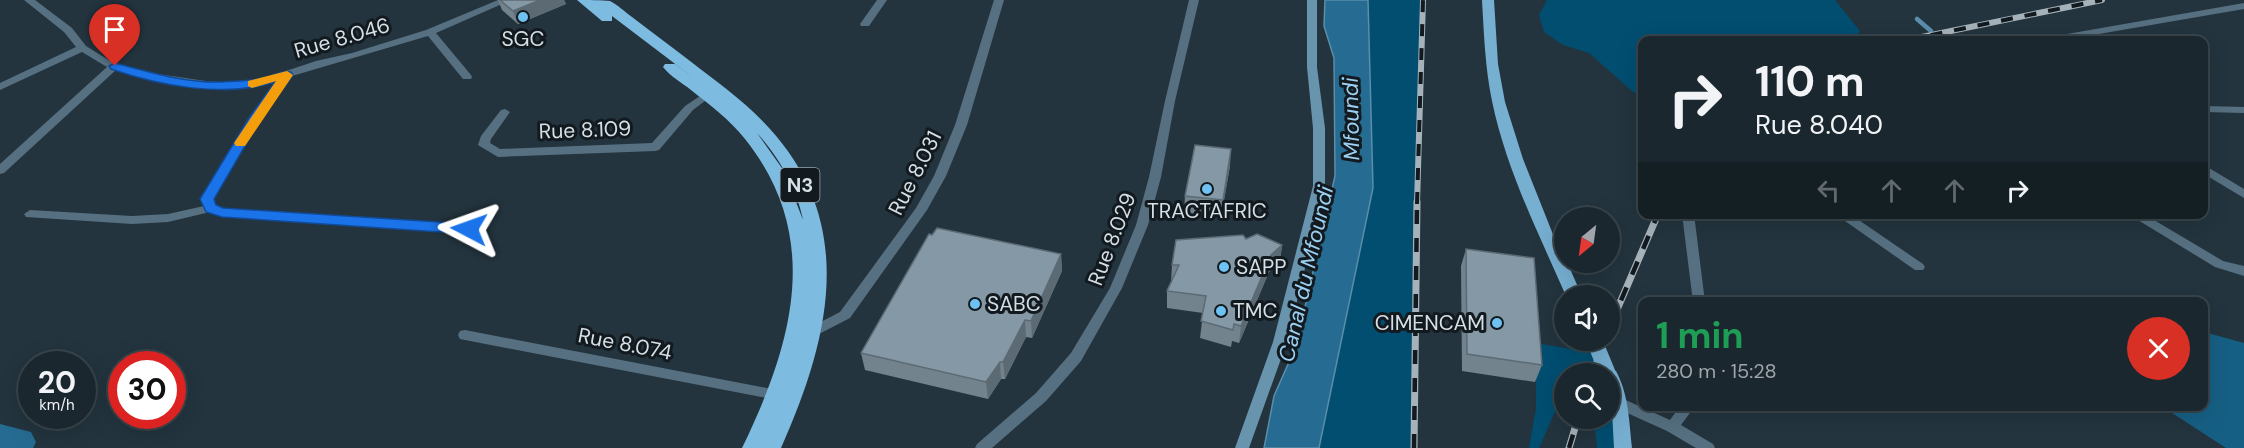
<!DOCTYPE html>
<meta charset="utf-8">
<style>
:root{--surface:#1a272e;--page:#27333a;--text:#f1f3f6;--muted:#9fa5aa;--line:#38444a}
body{margin:0;font-family:"DM Sans",sans-serif;background:var(--page);color:var(--text);height:100vh;display:flex;flex-direction:column;font-size:22px;white-space:nowrap}
*{box-sizing:border-box;margin:0}
p{font-size:20px;color:var(--muted)}
.icon{flex:none;width:33px;height:33px;fill:none;stroke:currentColor;stroke-width:2;stroke-linecap:round;stroke-linejoin:round}
.map{position:relative;flex:1;overflow:hidden}
.details{position:absolute;left:1638px;top:297px;width:570px;height:114px;display:flex;flex-direction:column;background:var(--surface);border-radius:12px;box-shadow:0 6px 24px #0002,0 0 0 2px var(--line)}
.details>*{flex:none}
.top-card{position:absolute;left:1638px;top:36px;width:570px;height:183px;border-radius:12px;box-shadow:0 6px 24px #0002,0 0 0 2px var(--line);background:#1a272e;color:var(--text);overflow:hidden}
.needle{width:39px;rotate:209deg}
.buttons{position:absolute;left:1554px;top:207px;display:grid;gap:12px}
.buttons a{display:grid;place-items:center;width:66px;height:66px;border-radius:50%;background:var(--surface);box-shadow:0 6px 24px #0002,0 0 0 2px var(--line);font-size:30px}
.speed{position:absolute;left:18px;top:351px;display:flex;gap:12px;font-size:30px;font-weight:700;text-align:center}
.speed>*{display:grid;place-content:center;width:78px;height:78px;border-radius:50%;background:var(--surface);box-shadow:0 6px 24px #0002,0 0 0 2px var(--line);line-height:1}
.speed small{font-size:15px;font-weight:400}
.speed .limit{border:9px solid #d22;background:#fff;color:#111}
.pin{position:absolute;display:grid;place-items:center;width:51px;height:51px;color:#fff;margin:-62px -26px;border-radius:50% 50% 50% 0;rotate:-45deg;box-shadow:0 0 6px #0007}
.pin .icon{rotate:45deg}
.me{position:absolute;width:66px;margin:-33px;rotate:274deg;stroke-linejoin:round;filter:drop-shadow(0 0 4px #0008)}
.turn{display:flex;align-items:center;gap:21px;height:126px;padding:0 18px;font-size:27px}
.turn .icon{width:78px;height:78px;stroke-width:2.5}
.turn b{display:block;font-size:42px;line-height:51px}
.lanes{display:flex;align-items:center;height:57px;padding:0 18px;background:#0003;justify-content:center;gap:30px;direction:ltr}
.lanes .off{opacity:.35}
.round{display:grid;place-items:center;flex:none;width:63px;height:63px;border-radius:32px;background:var(--page)}
.head{display:flex;align-items:center;justify-content:space-between;height:102px;padding:0 18px}
h1{font-size:36px;font-weight:700;line-height:45px;color:#1e9e55}
.map>svg:first-child{display:block}
.green{fill:#014e71}
.forest{fill:#165f84}
.water{fill:#266b91;stroke:#5a8eaa;stroke-width:1.5}
.lines{fill:none;stroke-linecap:round;stroke-linejoin:round}
.stream{stroke:#5a8eaa;stroke-width:4.5}
.river{fill:#266b91;fill-rule:evenodd}
.minor{fill:#567081;fill-rule:evenodd}
.secondary{fill:#6994ae;fill-rule:evenodd}
.primary{fill:#77afd1;fill-rule:evenodd}
.trunk{fill:#7dbbe1;fill-rule:evenodd}
.rail-far1-casing{stroke:#a5b2b9;stroke-width:6}
.rail-casing{stroke:#a5b2b9;stroke-width:7}
.rail-far1{stroke:#131a1f;stroke-width:4;stroke-dasharray:12;stroke-linecap:butt}
.rail{stroke:#131a1f;stroke-width:4.5;stroke-dasharray:14;stroke-linecap:butt}
.primary-bridge{stroke:#77afd1;stroke-width:16}
.wall{fill:#72838e}
.shaded-wall{fill:#5c6a74}
.building{fill:#8498a5;stroke:#5c6a74;stroke-width:1.5}
.route{fill:#1a73e8;stroke:#114b97;stroke-width:1.5}
.slow{fill:#f59e0b}
.poi-dot{fill:#6ec2f3;stroke:#131a1f;stroke-width:2}
.labels{text-anchor:middle;dominant-baseline:central;stroke-width:6;stroke-linejoin:round;paint-order:stroke}
.shield{fill:#131a1f;stroke:#9aa4aa;stroke-width:1.5}
.shield-label{font-size:20px;font-weight:bold;fill:#d4dfe6}
.street-label{font-size:21px;fill:#d4dfe6;stroke:#131a1f}
.poi-label{font-size:21px;fill:#d4dfe6;stroke:#131a1f;text-anchor:start}
.water-label{font-size:22px;font-style:italic;fill:#9bd0f2;stroke:#131a1f}
</style>
<div class="map">
<svg width="2244" height="448" viewBox="0 0 2244 448">
<rect width="100%" height="100%" fill="#23343e"/>
<g class="green">
<polygon points="1368,0 1423,0 1418,113 1414,448 1319,448 1373,188"/>
<polygon points="1547,0 1835,0 1860,31 1855,40 1642,40 1642,97 1632,91 1589,53 1563,45 1544,32 1539,15"/>
<polygon points="1536,343 1600,354 1608,373 1577,373 1575,370 1573,373 1564,374 1564,391 1539,448 1529,448 1536,408"/>
<polygon points="1610,376 1623,448 1597,448 1594,419 1610,418"/>
</g>
<polygon class="forest" points="2204,332 2244,343 2244,448 2226,448 2166,409 2152,407 2204,406"/>
<polygon class="water" points="1325,0 1368,0 1373,188 1319,448 1264,448 1274,396 1296,346 1335,176 1334,58 1324,26"/>
<g class="lines">
<polyline class="stream" points="1917,19 1931,31"/>
<polygon class="river" points="0,424 31,432 36,442 33,448 0,448"/>
<g class="minor">
<path d="M24 0H35L72 28 86 46 112 62 138 71 219 83 262 79 316 61 352 53 426 30 498 0H511L436 33 471 75 472 77 471 79H463L428 36 292 76 260 119 213 199 216 205 223 208 469 225 475 229 469 233 222 216 210 212 168 222 132 224 26 217 24 214 30 210 132 216 168 214 204 206 201 199 250 118 277 81C234 95 159 86 116 70L4 173 0 174V164L107 67 82 52 0 90V83L76 47 64 32Z"/>
<polygon points="877,0 887,0 869,26 861,26 860,24"/>
<polygon points="994,0 1004,0 967,125 946,176 927,210 850,318 819,334 809,334 807,331 809,328 840,312 916,208 934,176 955,125"/>
<polygon points="1189,0 1199,0 1175,101 1161,177 1148,225 1122,288 1081,361 1046,401 992,448 975,448 977,444 1036,393 1071,353 1110,288 1136,225 1149,177 1165,101"/>
<polygon points="2244,3 2244,9 2064,40 2045,40 2050,37"/>
<polygon points="706,92 711,95 710,97 693,110 659,150 655,151 498,157 478,145 481,136 501,110 505,109 510,112 491,139 490,143 500,149 652,143 685,106"/>
<polygon points="2204,106 2244,107 2244,113 2204,112"/>
<polygon points="2204,165 2244,189 2244,198 2204,174"/>
<polygon points="1682,214 1694,214 1705,302 1693,302"/>
<polygon points="1835,214 1850,214 1923,264 1925,267 1923,270 1915,270"/>
<polygon points="2128,214 2144,214 2223,261 2244,266 2244,276 2215,267"/>
<polygon points="465,330 777,390 782,391 784,395 782,399 777,400 465,340 460,339 458,335 460,331"/>
<polygon points="1619,397 1670,420 1680,406 1695,406 1681,425 1713,444 1715,448 1696,448 1667,431 1614,407 1612,403 1614,399"/>
</g>
<polygon class="secondary" points="1307,0 1317,0 1317,67 1325,128 1325,186 1287,342 1249,448 1235,448 1273,342 1313,186 1313,128 1307,67"/>
<g class="primary">
<path d="M1482 0H1494L1498 64 1505 102 1523 159 1564 262H1567L1582 296H1566C1538 232 1506 169 1492 101 1485 67 1484 34 1482 0Z"/>
<path d="M1610 369 1616 371C1629 395 1629 422 1632 448H1614L1610 374H1603Z"/>
</g>
<path class="trunk" d="M577 0C587 0 603 0 610 1 618 5 625 12 632 17 651 32 671 46 690 61 717 82 747 103 770 129 858 226 829 340 781 448H742C792 345 824 238 745 139 730 120 710 105 691 90 682 83 670 76 663 67L665 64H675L695 79 612 16V21H602ZM757 133C778 156 797 188 803 220L784 171Z"/>
<defs>
<g id="rail-far1">
<polyline points="1907,40 2102,0"/>
<polyline points="1417,204 1423,0"/>
</g>
<g id="rail">
<polyline points="1610,326 1658,214"/>
<polyline points="1593,374 1604,340"/>
<polyline points="1414,448 1417,202"/>
<polyline points="1569,448 1578,418"/>
</g>
</defs>
<use href="#rail-far1" class="rail-far1-casing"/>
<use href="#rail" class="rail-casing"/>
<use href="#rail-far1" class="rail-far1"/>
<use href="#rail" class="rail"/>
<polyline class="primary-bridge" points="1594,340 1608,374"/>
</g>
<g class="wall">
<polygon points="498,0 564,0 566,4 518,24 502,10"/>
<polygon points="1230,166 1221,217 1184,213 1185,196"/>
<polygon points="1246,239 1282,245 1280,262 1269,272 1239,343 1232,341 1231,347 1200,338 1203,313 1167,308 1167,291 1171,282 1172,265"/>
<polygon points="1466,249 1542,365 1535,382 1462,371 1461,266"/>
<polygon points="1061,254 1062,271 1032,338 1026,337 1005,379 1001,379 988,399 865,370 861,353"/>
</g>
<g class="shaded-wall">
<polygon points="540,0 564,0 566,4 518,24 513,11"/>
<polygon points="1231,149 1230,166 1221,217 1223,200"/>
<polygon points="1282,245 1280,262 1269,272 1239,343 1241,326 1271,255"/>
<polygon points="1061,254 1062,271 1032,338 1031,321"/>
<polygon points="1025,320 1026,337 1005,379 1003,362"/>
<polygon points="1000,362 1001,379 988,399 986,382"/>
</g>
<g class="building">
<polygon points="500,0 540,0 513,11"/>
<polygon points="1195,145 1231,149 1223,200 1185,196"/>
<polygon points="937,228 1061,254 1031,321 1025,320 1003,362 1000,362 986,382 861,353 929,234 932,235"/>
<polygon points="1257,234 1282,245 1271,255 1241,326 1234,324 1233,330 1201,321 1206,296 1167,291 1179,265 1172,265 1176,240 1243,235 1246,239"/>
<polygon points="1466,249 1534,258 1542,365 1467,354"/>
</g>
<path class="route" d="M115 63C149 72 185 83 222 82 235 81 251 81 264 78 273 76 282 70 291 72L293 75 260 120 214 199 216 205 223 208 469 224 476 229 469 234 222 217 206 212 200 199 249 118 275 82C224 98 160 86 111 69L109 66Z"/>
<polygon class="slow" points="287,71 293,75 245,146 236,146 234,143 276,81 252,88 248,86 248,81"/>
<g class="poi-dot">
<circle cx="523" cy="17" r="6"/>
<circle cx="1207" cy="189" r="6"/>
<circle cx="1224" cy="267" r="6"/>
<circle cx="975" cy="304" r="6"/>
<circle cx="1221" cy="311" r="6"/>
<circle cx="1497" cy="323" r="6"/>
</g>
<g class="labels">
<rect class="shield" x="780.5" y="168" width="39" height="34" rx="4.5"/>
<g class="shield-label">
<text x="800" y="185">N3</text>
</g>
<g class="street-label">
<text transform="translate(342 38) rotate(-16)">Rue 8.046</text>
<text transform="translate(585 130) rotate(-2)">Rue 8.109</text>
<text transform="translate(915 173) rotate(-63)">Rue 8.031</text>
<text transform="translate(1112 239) rotate(-69)">Rue 8.029</text>
<text transform="translate(625 344) rotate(11)">Rue 8.074</text>
</g>
<g class="poi-label">
<text x="523" y="39" text-anchor="middle">SGC</text>
<text x="1207" y="211" text-anchor="middle">TRACTAFRIC</text>
<text x="1236" y="267">SAPP</text>
<text x="987" y="304">SABC</text>
<text x="1233" y="311">TMC</text>
<text x="1485" y="323" text-anchor="end">CIMENCAM</text>
</g>
<g class="water-label">
<text transform="translate(1351 119) rotate(-91)">Mfoundi</text>
<text transform="translate(1306 274) rotate(-77)">Canal du Mfoundi</text>
</g>
</g>
</svg>
<div class="buttons">
<a><svg class="needle" viewBox="-14 -14 28 28"><path d="M0-13l5 13h-10z" fill="#e53935"/><path d="M0 13l5-13h-10z" fill="#9fa5aa"/></svg></a>
<a><svg class="icon" aria-label="sound" viewBox="0 0 24 24"><path d="M4 9h4l5-4v14l-5-4H4zM17 9q2 3 0 6"/></svg></a>
<a><svg class="icon" aria-label="search" viewBox="0 0 24 24"><circle cx="10" cy="10" r="6"/><path d="M15 15l6 6"/></svg></a>
</div>
<div class="speed"><div>20<small>km/h</small></div><div class="limit">30</div></div>
<div class="pin" style="left:115px;top:66px;background:#d93025"><svg class="icon" aria-label="arrive" viewBox="0 0 24 24"><path d="M6 21V4h12l-3 4 3 4H6"/></svg></div>
<svg class="me" style="left:469px;top:229px" viewBox="-20 -20 40 40"><path d="M0-17L14 15 0 8-14 15z" fill="#1a73e8" stroke="#fff" stroke-width="4"/></svg>
<div class="top-card">
<div class="turn"><svg class="icon" aria-label="right" viewBox="0 0 24 24"><path d="M7 20v-9h11M14 6l5 5-5 5"/></svg><div><b>110 m</b>Rue 8.040</div></div>
<div class="lanes"><svg class="icon off" aria-label="left" viewBox="0 0 24 24"><path d="M17 20v-9H6M10 6l-5 5 5 5"/></svg><svg class="icon off" aria-label="ahead" viewBox="0 0 24 24"><path d="M12 20V5M6 11l6-6 6 6"/></svg><svg class="icon off" aria-label="ahead" viewBox="0 0 24 24"><path d="M12 20V5M6 11l6-6 6 6"/></svg><svg class="icon" aria-label="right" viewBox="0 0 24 24"><path d="M7 20v-9h11M14 6l5 5-5 5"/></svg></div>
</div>
<section class="details">
<div class="head"><div><h1>1 min</h1><p>280 m · 15:28</p></div><a class="round" style="background:#d93025;color:#fff"><svg class="icon" aria-label="close" viewBox="0 0 24 24"><path d="M6 6l12 12M18 6L6 18"/></svg></a></div>
</section>
</div>
